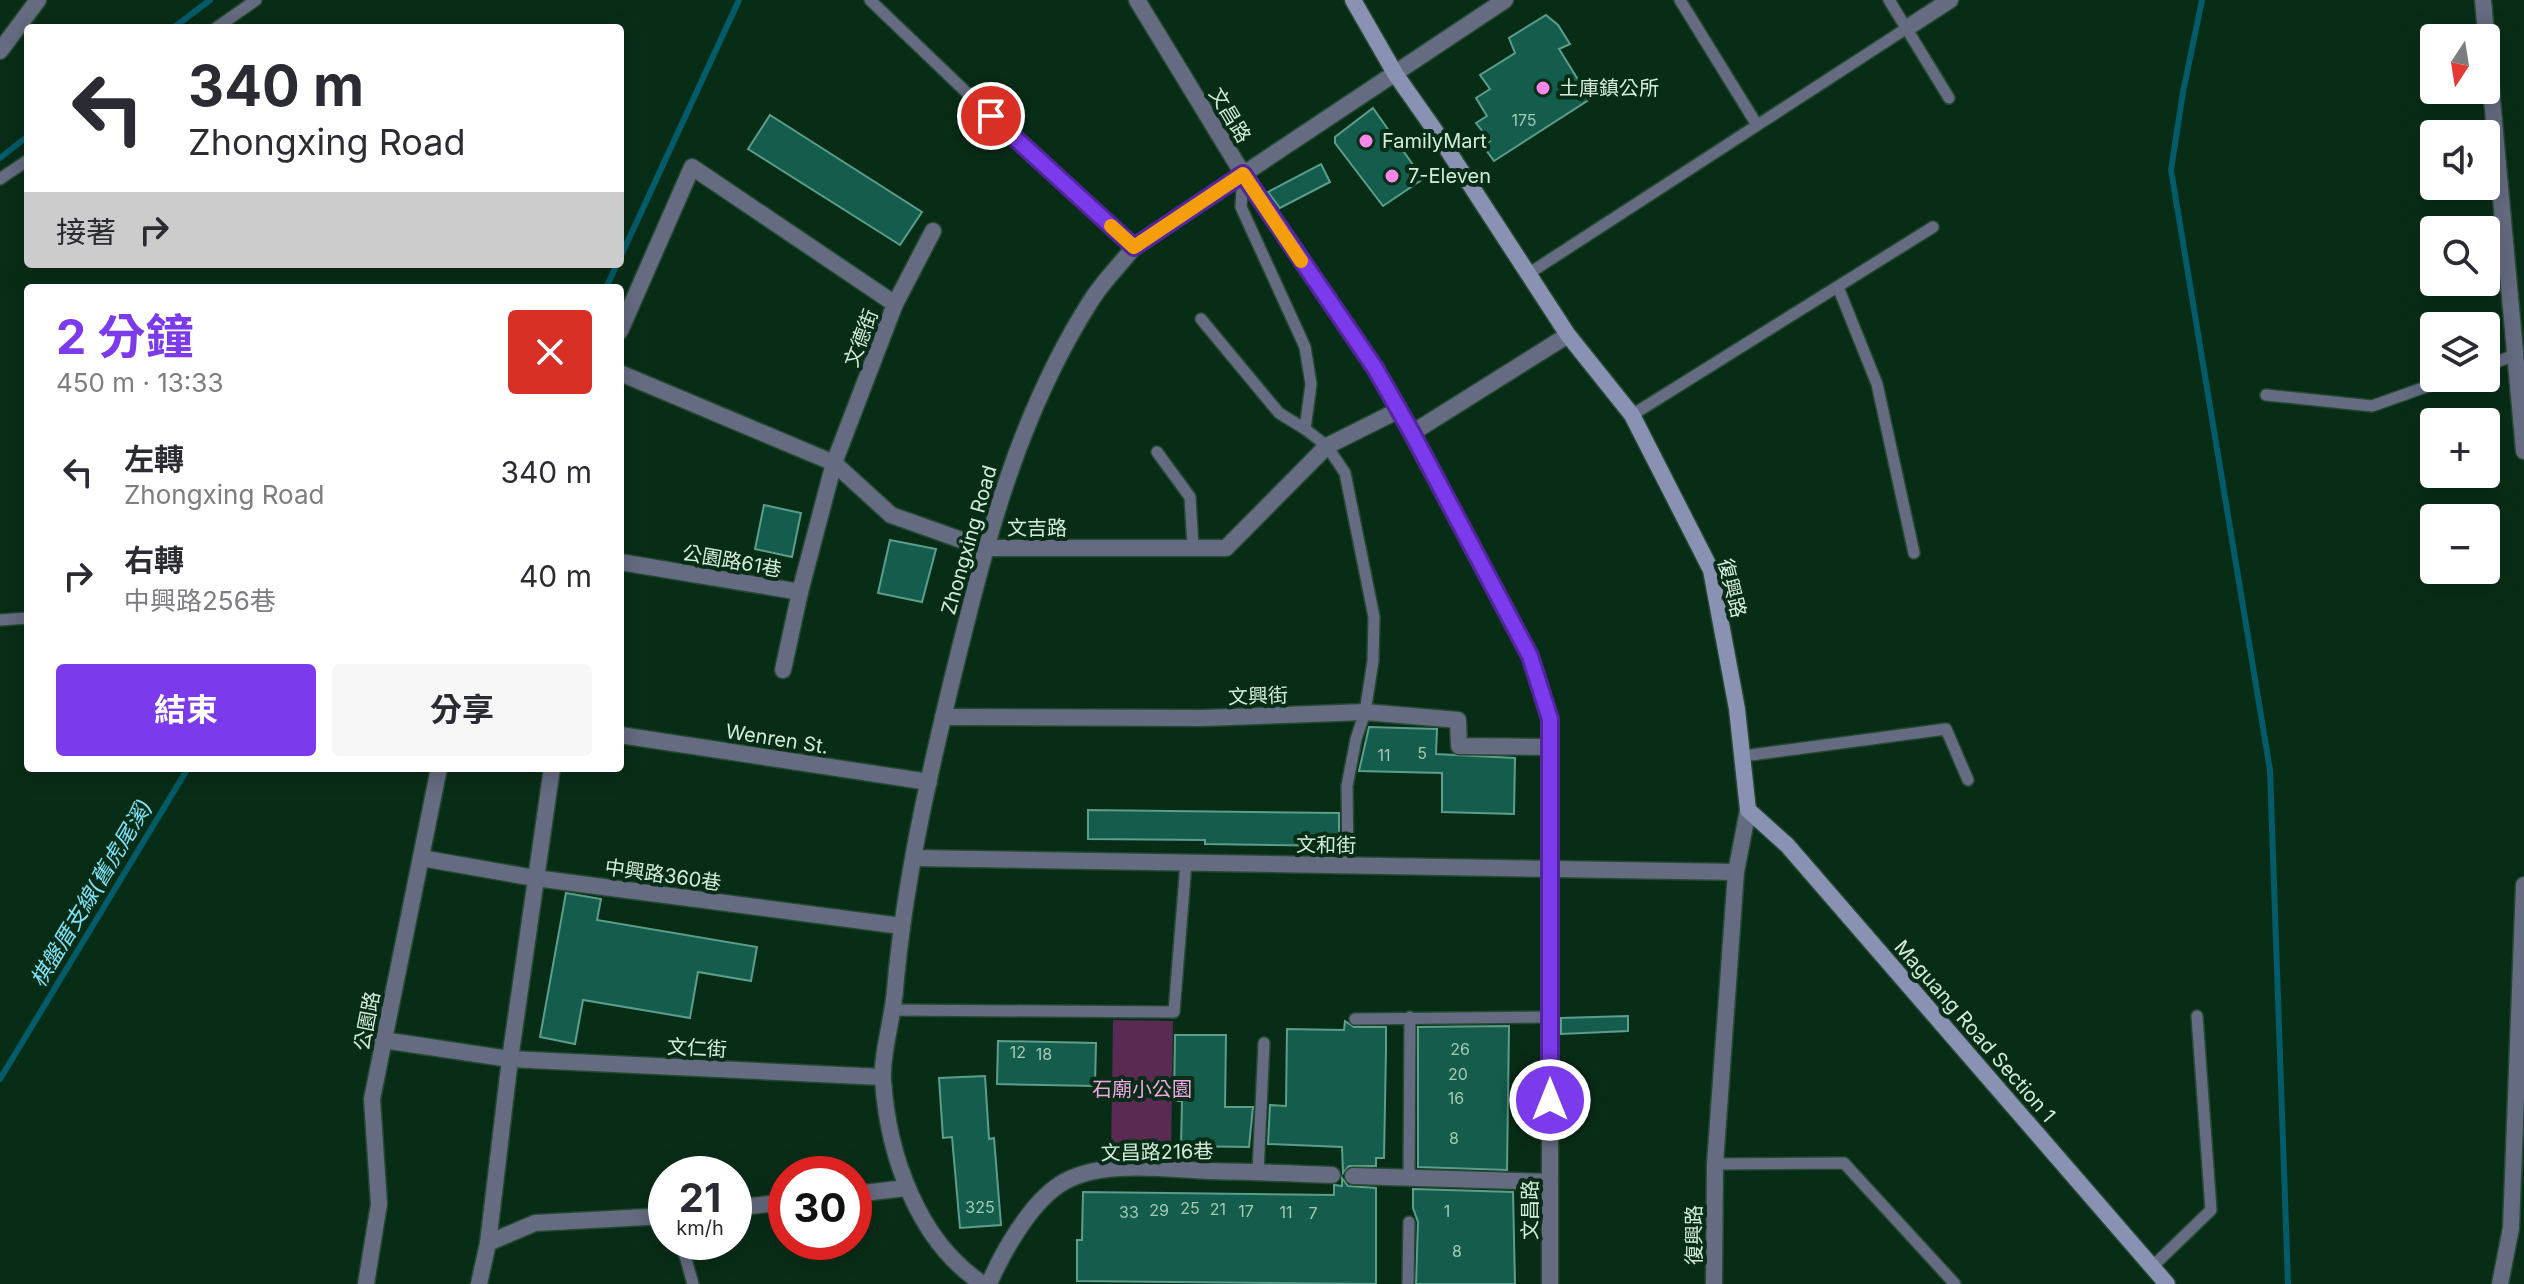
<!DOCTYPE html>
<html lang="zh-TW">
<meta charset="utf-8">
<style>
:root{--surface:#fff;--page:#f7f7f7;--text:#2b2b33;--muted:#7c7c81;--accent:#7c3aed}
body{margin:0;font-family:Inter,"Noto Sans TC",sans-serif;background:var(--page);color:var(--text);height:100vh;display:flex;flex-direction:column;font-size:30px;white-space:nowrap}
*{box-sizing:border-box;margin:0}
p{font-size:26px;color:var(--muted)}
.icon{flex:none;width:44px;height:44px;fill:none;stroke:currentColor;stroke-width:2;stroke-linecap:round;stroke-linejoin:round}
.map{position:relative;flex:1;overflow:hidden}
.sheet{position:absolute;left:24px;top:284px;width:600px;height:488px;display:flex;flex-direction:column;background:var(--surface);border-radius:8px;box-shadow:0 4px 20px #0003}
.sheet>*{flex:none}
.banner{position:absolute;left:24px;top:24px;width:600px;height:244px;border-radius:8px;box-shadow:0 4px 20px #0003;background:#fff;color:var(--text);overflow:hidden}
.needle{width:52px;rotate:192deg}
.fabs{position:absolute;left:2420px;top:24px;display:grid;gap:16px}
.fabs a{display:grid;place-items:center;width:80px;height:80px;border-radius:8px;background:var(--surface);box-shadow:0 4px 20px #0003;font-size:40px}
.speed{position:absolute;left:648px;top:1156px;display:flex;gap:16px;font-size:40px;font-weight:700;text-align:center}
.speed>*{display:grid;place-content:center;width:104px;height:104px;border-radius:50%;background:var(--surface);box-shadow:0 4px 20px #0003;line-height:1}
.speed small{font-size:20px;font-weight:400}
.speed .limit{border:12px solid #d22;background:#fff;color:#111}
.pin{position:absolute;display:grid;place-items:center;width:68px;height:68px;color:#fff;margin:-34px;border:4px solid #fff;border-radius:50%;box-shadow:0 2px 8px #0007}
.me{position:absolute;width:88px;margin:-44px;rotate:0deg;stroke-linejoin:round;filter:drop-shadow(0 0 6px #0008)}
.turn{display:flex;align-items:center;gap:28px;height:168px;padding:0 32px;font-size:36px}
.turn .icon{width:104px;height:104px;stroke-width:2.5}
.turn b{display:block;font-size:56px;line-height:68px}
.then{display:flex;align-items:center;height:76px;padding:0 32px;background:#0003;gap:16px;font-size:30px}
.round{display:grid;place-items:center;flex:none;width:84px;height:84px;border-radius:8px;background:var(--page)}
.summary{display:flex;align-items:center;justify-content:space-between;height:136px;padding:0 32px}
h1{font-size:48px;font-weight:700;line-height:60px;color:var(--accent)}
.action{display:flex;gap:16px;margin-top:auto;padding:16px 32px}
.action a{flex:1;height:92px;border-radius:8px;background:var(--accent);color:#fff;font-size:32px;font-weight:700;line-height:92px;text-align:center}
.action a+a{background:var(--page);color:var(--text)}
ul{padding:0;list-style:none}
li{display:flex;align-items:center;gap:24px;height:104px;padding:0 32px}
li div{flex:1}
li b{display:block;font-size:30px}
li em{font-style:normal}
.map>svg:first-child{display:block}
.green{fill:#592b52}
.lines{fill:none;stroke-linecap:round;stroke-linejoin:round}
.stream{stroke:#045b69;stroke-width:6}
.building{fill:#145d4c;stroke:#5c9e8b;stroke-width:2}
.service-casing{stroke:#254832;stroke-width:14}
.minor-casing{stroke:#254832;stroke-width:19}
.tertiary-casing{stroke:#254832;stroke-width:19}
.secondary-casing{stroke:#254832;stroke-width:19}
.service{stroke:#656b80;stroke-width:11}
.minor{stroke:#656b80;stroke-width:16}
.tertiary{stroke:#656b80;stroke-width:16}
.secondary{stroke:#8992b3;stroke-width:16}
.route-casing{stroke:#51269a;stroke-width:20}
.route{stroke:#7c3aed;stroke-width:14}
.slow{stroke:#f59e0b;stroke-width:14}
.poi-dot{fill:#f987e8;stroke:#082d17;stroke-width:3}
.labels{text-anchor:middle;dominant-baseline:central;stroke-width:8;stroke-linejoin:round;paint-order:stroke}
.number-label{font-size:16px;fill:#a4c9b6}
.poi-label{font-size:20px;fill:#d4edda;stroke:#082d17;text-anchor:start}
.street-label{font-size:20px;fill:#d4edda;stroke:#082d17}
.park-label{font-size:20px;fill:#f4a6e6;stroke:#082d17}
.water-label{font-size:22px;font-style:italic;fill:#7fe4f9;stroke:#082d17}
</style>
<div class="map">
<svg width="2524" height="1284" viewBox="0 0 2524 1284">
<rect width="100%" height="100%" fill="#082d17"/>
<polygon class="green" points="1113,1020 1173,1021 1171,1159 1111,1158"/>
<g class="lines">
<g class="stream">
<polyline points="2202,0 2183,92 2171,170 2270,770 2288,1284"/>
<polyline points="173,28 210,0"/>
<polyline points="0,158 28,136"/>
<polyline points="620,258 739,0"/>
<polyline points="606,288 617,264"/>
<polyline points="0,1079 188,768"/>
</g>
</g>
<g class="building">
<polygon points="1546,15 1558,25 1570,44 1559,49 1582,86 1589,80 1601,92 1494,161 1483,146 1490,141 1476,123 1487,116 1476,98 1490,89 1480,75 1515,53 1509,38"/>
<polygon points="1373,108 1423,179 1383,206 1335,143 1335,137"/>
<polygon points="770,115 922,212 900,245 748,149"/>
<polygon points="1321,164 1330,182 1280,208 1268,192"/>
<polygon points="764,505 801,513 792,557 755,549"/>
<polygon points="890,540 936,549 922,602 878,593"/>
<polygon points="1369,727 1437,729 1436,754 1515,758 1514,814 1442,812 1442,773 1359,771"/>
<polygon points="1088,810 1339,813 1339,846 1205,844 1205,840 1088,839"/>
<polygon points="566,893 601,899 597,920 757,947 751,981 698,972 690,1018 583,1000 575,1044 540,1037"/>
<polygon points="1628,1016 1628,1031 1561,1034 1561,1018"/>
<polygon points="1345,1021 1354,1027 1386,1027 1386,1049 1384,1158 1376,1158 1376,1166 1349,1166 1343,1173 1342,1147 1268,1144 1270,1105 1286,1106 1287,1029 1344,1030"/>
<polygon points="1509,1026 1507,1170 1418,1167 1418,1027"/>
<polygon points="1175,1035 1226,1035 1225,1107 1253,1107 1249,1147 1181,1146 1182,1101 1174,1101"/>
<polygon points="998,1041 1096,1043 1095,1086 997,1084"/>
<polygon points="985,1076 989,1139 994,1138 1001,1225 960,1228 952,1137 943,1138 939,1078"/>
<polygon points="1342,1178 1348,1186 1376,1188 1376,1284 1077,1281 1077,1240 1082,1240 1083,1192 1334,1195 1334,1185 1342,1186"/>
<polygon points="1413,1189 1513,1192 1515,1284 1416,1284 1418,1222 1413,1208"/>
</g>
<g class="lines">
<defs>
<g id="service">
<polyline points="870,0 1011,135 1134,247"/>
<polyline points="1680,0 1757,125"/>
<polyline points="1889,0 1949,98"/>
<polyline points="216,28 256,0"/>
<polyline points="0,179 28,160"/>
<polyline points="1528,274 1907,28"/>
<polyline points="1838,287 1877,384 1914,553"/>
<polyline points="1201,319 1279,413 1305,429 1311,384 1305,347 1241,207 1243,174"/>
<polyline points="2486,366 2515,355"/>
<polyline points="2266,395 2372,406 2451,378"/>
<polyline points="1632,415 1933,227"/>
<polyline points="1305,429 1327,446 1345,473 1374,617 1373,661 1365,712 1356,739 1347,786 1348,865"/>
<polyline points="1157,452 1190,497 1193,547"/>
<polyline points="0,620 28,618"/>
<polyline points="1743,756 1946,729 1968,780"/>
<polyline points="894,1010 1174,1012 1186,863"/>
<polyline points="1355,1019 1550,1017"/>
<polyline points="1715,1164 1844,1163 1955,1284"/>
<polyline points="1258,1172 1264,1043"/>
<polyline points="1409,1178 1410,1017"/>
<polyline points="681,1242 693,1284"/>
<polyline points="2152,1267 2211,1210 2197,1016"/>
<polyline points="1408,1284 1409,1222"/>
</g>
<g id="minor">
<polyline points="1137,0 1243,174 1375,368 1399,410 1530,656 1550,719 1550,1284"/>
<polyline points="2483,0 2524,451"/>
<polyline points="1907,28 1950,0"/>
<polyline points="620,331 692,167 895,304"/>
<polyline points="620,373 834,463 891,515 984,548 1226,548 1327,446 1399,410"/>
<polyline points="1412,433 1568,335"/>
<polyline points="620,562 800,592 834,463 895,304 933,231"/>
<polyline points="783,670 800,592"/>
<polyline points="943,717 1203,718 1365,712 1458,720 1459,746 1550,747"/>
<polyline points="620,735 929,782"/>
<polyline points="421,858 535,878 901,926"/>
<polyline points="914,858 1736,872"/>
<polyline points="383,1040 510,1059 882,1077"/>
<polyline points="1353,1176 1550,1182"/>
<polyline points="854,1194 907,1188"/>
<polyline points="734,1208 786,1202"/>
<polyline points="488,1243 510,1059 552,768"/>
<polyline points="366,1284 379,1204 372,1099 439,768"/>
<polyline points="479,1284 488,1243 535,1223 666,1216"/>
<path d="M983 1284C918 1242 888 1155 883 1080 881 1055 893 1018 895 990 904 884 928 779 953 676 986 542 1017 416 1092 299 1104 280 1121 264 1134 247L1505 0"/>
<path d="M989 1284C1002 1253 1030 1204 1059 1185 1097 1159 1165 1169 1209 1171 1250 1172 1291 1173 1332 1175"/>
<polyline points="2500,1284 2511,1228 2524,885"/>
</g>
<g id="tertiary">
<polyline points="0,51 38,0"/>
<polyline points="1714,1284 1715,1164 1736,872 1748,810"/>
</g>
<polyline id="secondary" points="1353,0 1396,75 1434,129 1568,335 1632,415 1711,570 1737,709 1748,810 1787,845 2167,1284"/>
</defs>
<use href="#service" class="service-casing"/>
<use href="#minor" class="minor-casing"/>
<use href="#tertiary" class="tertiary-casing"/>
<use href="#secondary" class="secondary-casing"/>
<use href="#service" class="service"/>
<use href="#minor" class="minor"/>
<use href="#tertiary" class="tertiary"/>
<use href="#secondary" class="secondary"/>
</g>
<g class="lines">
<defs>
<polyline id="route" points="991,116 1134,247 1243,174 1375,368 1412,433 1530,656 1550,719 1550,1100"/>
</defs>
<use href="#route" class="route-casing"/>
<use href="#route" class="route"/>
<polyline class="slow" points="1111,226 1134,247 1243,174 1301,261"/>
</g>
<g class="poi-dot">
<circle cx="1543" cy="88" r="8"/>
<circle cx="1366" cy="141" r="8"/>
<circle cx="1392" cy="176" r="8"/>
</g>
<g class="labels">
<g class="number-label">
<text x="1524" y="120">175</text>
<text x="1422" y="753">5</text>
<text x="1384" y="755">11</text>
<text x="1460" y="1049">26</text>
<text x="1018" y="1052">12</text>
<text x="1044" y="1054">18</text>
<text x="1458" y="1074">20</text>
<text x="1456" y="1098">16</text>
<text x="1454" y="1138">8</text>
<text x="980" y="1207">325</text>
<text x="1190" y="1208">25</text>
<text x="1218" y="1209">21</text>
<text x="1159" y="1210">29</text>
<text x="1246" y="1211">17</text>
<text x="1447" y="1211">1</text>
<text x="1129" y="1212">33</text>
<text x="1286" y="1212">11</text>
<text x="1313" y="1213">7</text>
<text x="1457" y="1251">8</text>
</g>
<g class="poi-label">
<text x="1559" y="88">土庫鎮公所</text>
<text x="1382" y="141">FamilyMart</text>
<text x="1408" y="176">7-Eleven</text>
</g>
<g class="street-label">
<text transform="translate(1230 115) rotate(59)">文昌路</text>
<text transform="translate(861 338) rotate(-69)">文德街</text>
<text x="1037" y="528">文吉路</text>
<text transform="translate(969 540) rotate(-74)">Zhongxing Road</text>
<text transform="translate(732 561) rotate(10)">公園路61巷</text>
<text transform="translate(1732 588) rotate(76)">復興路</text>
<text transform="translate(1258 696) rotate(-2)">文興街</text>
<text transform="translate(777 739) rotate(9)">Wenren St.</text>
<text transform="translate(1326 845) rotate(1)">文和街</text>
<text transform="translate(663 875) rotate(8)">中興路360巷</text>
<text transform="translate(367 1021) rotate(-79)">公園路</text>
<text transform="translate(1975 1031) rotate(49)">Maguang Road Section 1</text>
<text transform="translate(697 1048) rotate(3)">文仁街</text>
<text transform="translate(1157 1152) rotate(-1)">文昌路216巷</text>
<text transform="translate(1530 1210) rotate(-90)">文昌路</text>
<text transform="translate(1694 1235) rotate(-90)">復興路</text>
</g>
<g class="park-label">
<text x="1142" y="1089">石廟小公園</text>
</g>
<g class="water-label">
<text transform="translate(91 893) rotate(-59)">棋盤厝支線(舊虎尾溪)</text>
</g>
</g>
</svg>
<div class="fabs">
<a><svg class="needle" viewBox="-14 -14 28 28"><path d="M0-13l5 13h-10z" fill="#e53935"/><path d="M0 13l5-13h-10z" fill="#7c7c81"/></svg></a>
<a><svg class="icon" aria-label="sound" viewBox="0 0 24 24"><path d="M4 9h4l5-4v14l-5-4H4zM17 9q2 3 0 6"/></svg></a>
<a><svg class="icon" aria-label="search" viewBox="0 0 24 24"><circle cx="10" cy="10" r="6"/><path d="M15 15l6 6"/></svg></a>
<a><svg class="icon" aria-label="layers" viewBox="0 0 24 24"><path d="M12 4l9 5-9 5-9-5zM3 14l9 5 9-5"/></svg></a>
<a>+</a>
<a>−</a>
</div>
<div class="speed"><div>21<small>km/h</small></div><div class="limit">30</div></div>
<div class="pin" style="left:991px;top:116px;background:#d93025"><svg class="icon" aria-label="arrive" viewBox="0 0 24 24"><path d="M6 21V4h12l-3 4 3 4H6"/></svg></div>
<svg class="me" style="left:1550px;top:1100px" viewBox="-20 -20 40 40"><circle r="17" fill="#7c3aed" stroke="#fff" stroke-width="3"/><path d="M0-11L8 9 0 5-8 9z" fill="#fff"/></svg>
<div class="banner">
<div class="turn"><svg class="icon" aria-label="left" viewBox="0 0 24 24"><path d="M17 20v-9H6M10 6l-5 5 5 5"/></svg><div><b>340 m</b>Zhongxing Road</div></div>
<div class="then">接著<svg class="icon" aria-label="right" viewBox="0 0 24 24"><path d="M7 20v-9h11M14 6l5 5-5 5"/></svg></div>
</div>
<section class="sheet">
<div class="summary"><div><h1>2 分鐘</h1><p>450 m · 13:33</p></div><a class="round" style="background:#d93025;color:#fff"><svg class="icon" aria-label="close" viewBox="0 0 24 24"><path d="M6 6l12 12M18 6L6 18"/></svg></a></div>
<ul>
<li><svg class="icon" aria-label="left" viewBox="0 0 24 24"><path d="M17 20v-9H6M10 6l-5 5 5 5"/></svg><div><b>左轉</b><p>Zhongxing Road</p></div><em>340 m</em></li>
<li><svg class="icon" aria-label="right" viewBox="0 0 24 24"><path d="M7 20v-9h11M14 6l5 5-5 5"/></svg><div><b>右轉</b><p>中興路256巷</p></div><em>40 m</em></li>
</ul>
<div class="action"><a>結束</a><a>分享</a></div>
</section>
</div>
